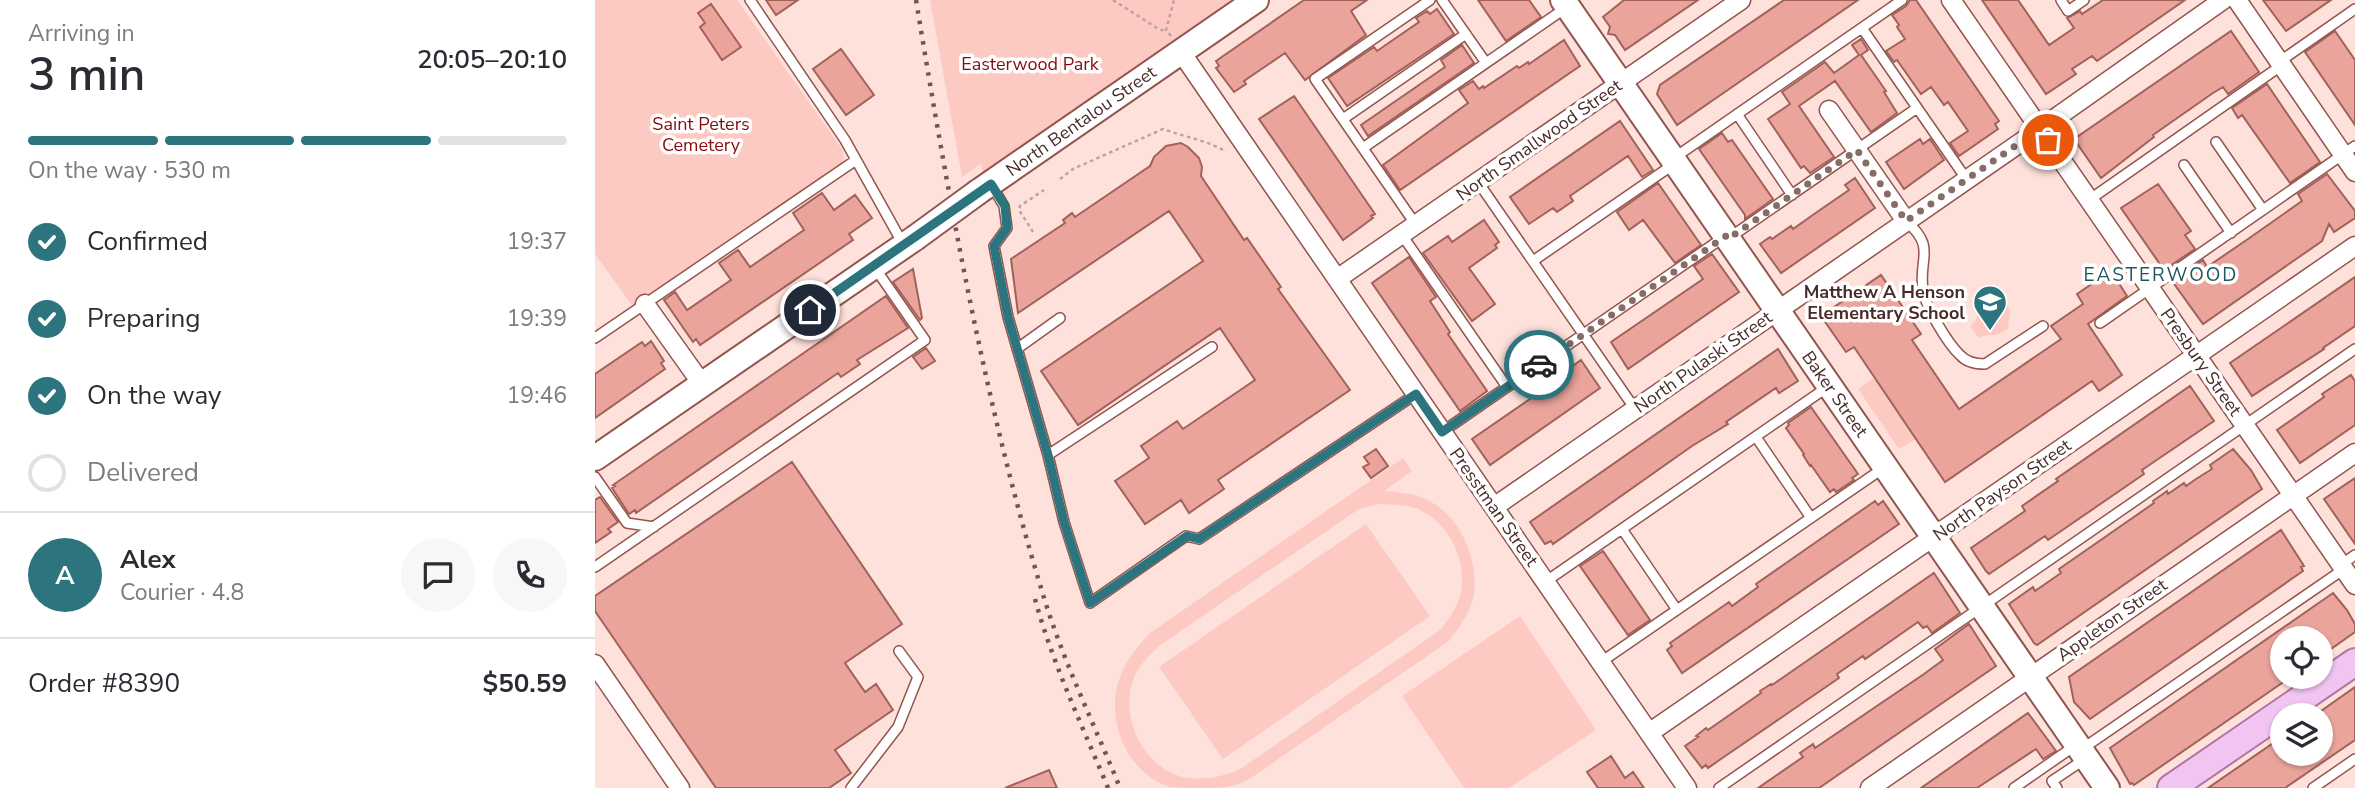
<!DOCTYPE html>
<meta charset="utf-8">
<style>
:root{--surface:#fff;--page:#f7f7f7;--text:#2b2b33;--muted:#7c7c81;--line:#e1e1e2;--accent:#2c747e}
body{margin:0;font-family:"Nunito Sans",sans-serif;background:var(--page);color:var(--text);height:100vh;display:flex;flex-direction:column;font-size:26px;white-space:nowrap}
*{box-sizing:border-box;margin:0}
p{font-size:23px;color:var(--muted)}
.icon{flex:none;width:38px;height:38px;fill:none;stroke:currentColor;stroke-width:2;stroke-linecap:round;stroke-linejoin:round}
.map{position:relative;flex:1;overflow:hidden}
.panel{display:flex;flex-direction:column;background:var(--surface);width:595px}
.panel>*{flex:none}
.tools{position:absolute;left:1675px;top:626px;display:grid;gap:14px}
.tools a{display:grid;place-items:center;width:63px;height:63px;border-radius:50%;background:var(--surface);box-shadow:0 2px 5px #0004;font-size:35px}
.pin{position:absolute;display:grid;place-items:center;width:60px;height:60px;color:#fff;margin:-30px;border:4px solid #fff;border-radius:50%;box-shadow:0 2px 7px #0007}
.courier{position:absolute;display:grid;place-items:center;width:70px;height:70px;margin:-35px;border:5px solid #2c747e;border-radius:50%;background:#fff;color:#222;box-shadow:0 2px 9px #0007}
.overview em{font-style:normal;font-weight:600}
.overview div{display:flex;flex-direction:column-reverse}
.overview{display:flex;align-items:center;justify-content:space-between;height:119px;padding:0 28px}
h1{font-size:46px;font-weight:600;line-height:52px}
.bar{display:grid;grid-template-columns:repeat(4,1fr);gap:10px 7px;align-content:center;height:84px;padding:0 28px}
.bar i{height:9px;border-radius:5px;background:var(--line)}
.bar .active{background:var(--accent)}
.bar p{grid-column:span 4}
.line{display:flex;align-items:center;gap:18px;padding:0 28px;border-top:2px solid var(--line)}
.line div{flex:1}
.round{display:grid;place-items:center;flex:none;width:74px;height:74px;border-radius:37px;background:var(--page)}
ol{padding:0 28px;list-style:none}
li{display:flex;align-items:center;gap:21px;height:77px}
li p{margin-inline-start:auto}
li .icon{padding:7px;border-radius:50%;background:var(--accent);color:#fff;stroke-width:4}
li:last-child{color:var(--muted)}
li i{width:38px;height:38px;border:4px solid var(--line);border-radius:50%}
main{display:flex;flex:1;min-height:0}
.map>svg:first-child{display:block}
</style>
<main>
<section class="panel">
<div class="overview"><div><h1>3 min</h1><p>Arriving in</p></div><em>20:05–20:10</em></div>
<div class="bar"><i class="active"></i><i class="active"></i><i class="active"></i><i></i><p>On the way · 530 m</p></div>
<ol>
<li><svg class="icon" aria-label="check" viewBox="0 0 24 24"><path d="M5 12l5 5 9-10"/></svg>Confirmed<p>19:37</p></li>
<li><svg class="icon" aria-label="check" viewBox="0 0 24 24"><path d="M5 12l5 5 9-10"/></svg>Preparing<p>19:39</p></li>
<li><svg class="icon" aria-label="check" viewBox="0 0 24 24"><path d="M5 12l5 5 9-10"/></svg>On the way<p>19:46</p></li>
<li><i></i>Delivered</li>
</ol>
<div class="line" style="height:126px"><b class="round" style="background:var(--accent);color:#fff">A</b><div><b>Alex</b><p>Courier · 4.8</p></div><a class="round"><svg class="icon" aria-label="chat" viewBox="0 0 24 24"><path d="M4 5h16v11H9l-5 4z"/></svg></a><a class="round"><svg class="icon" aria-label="phone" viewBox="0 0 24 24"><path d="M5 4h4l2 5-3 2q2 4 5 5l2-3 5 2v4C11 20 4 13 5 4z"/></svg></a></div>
<div class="line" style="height:91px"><div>Order #8390</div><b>$50.59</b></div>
</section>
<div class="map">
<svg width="1760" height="788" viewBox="0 0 1760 788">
<rect width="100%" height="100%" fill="#ffe1dc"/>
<!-- green -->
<path fill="#fccac3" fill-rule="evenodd" d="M0 0H142L247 149 249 158 246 165 41 311 0 254Z
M335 0H637L388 173 386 164 367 177Z
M1395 290H1401L1415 310 1413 329C1399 339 1394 332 1384 338L1375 326 1379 323Z
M1279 378 1321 439 1304 449 1263 389Z
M808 458 817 471 789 491C803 492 816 493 830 499 865 513 886 563 878 599 874 614 864 628 854 641L653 780C636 788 626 788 607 788 597 788 584 788 575 787 529 772 508 715 527 672 534 656 544 645 555 633ZM784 504C798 505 815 504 827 511 857 527 873 564 865 597 861 609 853 620 845 630L647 768C628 777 609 781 588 777 548 767 525 718 538 680 543 666 554 656 564 646L764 509Z
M771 524 835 616 628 759 564 667Z
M925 616 1001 730 914 788H869L807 696Z"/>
<!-- building -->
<path fill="#eaa49b" stroke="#a1625a" stroke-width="2" d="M171 0H203L181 15Z
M709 0H772L756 11 771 35 710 80 690 53 649 81 651 84 639 92 621 68 624 66 621 61Z
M883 0H934L946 17 911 41Z
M1029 0H1103L1030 50 1020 35 1013 34 1015 27 1008 17Z
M1189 0H1263L1082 125 1062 94 1065 85Z
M1315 0H1321L1404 121 1400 124 1403 129 1364 156 1355 143 1373 131 1353 102 1349 105 1336 87 1326 94 1302 60 1299 62 1291 51 1310 39 1302 27 1304 25 1297 15 1311 6Z
M1387 0H1423L1454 45 1479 28 1472 18 1485 11 1487 14 1508 0H1590L1502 61 1497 56 1477 69 1481 74 1451 94Z
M1668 0H1736L1691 31Z
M116 4 146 47 127 60 105 27 110 23 103 13Z
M842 9 859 34 752 106 733 78 779 47 782 51 824 22 821 18 832 11 835 14Z
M1636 31 1664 72 1633 94 1628 87 1618 93 1558 135 1559 137 1506 178 1479 139Z
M1740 31 1760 60V125L1710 52Z
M1266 39 1273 50 1266 55 1291 91 1289 92 1302 113 1276 132 1240 81 1204 106 1239 157 1215 173 1209 166 1206 168 1173 119 1195 104 1187 92 1230 62 1239 73 1264 55 1257 45Z
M969 40 985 66 805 190 788 165 873 103 864 90 878 81 884 89 888 86 889 88 922 66 924 68 933 62 934 64Z
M867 45 879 63 773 136 766 125 850 67 846 60Z
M246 49 279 95 251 115 218 69Z
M1672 84 1725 162 1695 183 1647 115 1643 118 1637 108Z
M699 96 780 214 776 216 778 218 748 240 664 119Z
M1025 121 1058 170 1047 177 1033 156 975 196 978 201 962 212 958 208 934 224 915 197Z
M1127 133 1133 142 1137 140 1178 199 1150 219V215L1104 149Z
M1325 139 1328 144 1335 139 1349 160 1309 189 1291 162Z
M586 143 593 147 604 158 607 167 606 176 649 240 652 238 686 287 683 289 755 390 623 480 629 489 594 513 586 500 550 524 520 481 554 458 546 446 582 421 588 429 660 380 625 328 483 425 446 371 608 261 574 211 423 313 416 259 470 223 468 220 477 213 480 217 555 166 559 157 571 146Z
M1732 174 1760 211V218L1739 232 1734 224 1727 241 1608 324 1577 281 1608 260 1612 267 1653 239 1707 201 1703 194Z
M1260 178 1280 208 1186 273 1165 244 1175 237 1177 239 1196 226 1198 229 1222 212 1254 190 1250 185Z
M1063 183 1106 245 1080 263 1048 220 1034 230 1022 212Z
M1563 184 1596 231 1590 235 1600 249 1569 270 1526 208Z
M227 193 239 210 260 195 277 218 254 234 258 240 105 345 101 339 98 342 69 300 80 292 92 310 136 280 124 263 143 250 155 267 209 230 198 213Z
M889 220 904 242 900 245 902 248 874 268 900 304 877 321 828 253 853 236 857 242Z
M1117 254 1144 292 1033 369 1016 342 1108 279 1099 266Z
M814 257 841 297 835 301 855 332 853 334 892 391 865 411 777 283Z
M318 269 327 318 325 320 298 282Z
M1516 271 1532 296 1493 324 1527 375 1504 391 1497 381 1350 482 1259 347 1251 352 1226 316 1286 275 1326 334 1317 340 1364 409 1466 339 1456 326 1488 304 1482 294Z
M1760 277V326L1728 348 1729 349 1657 396 1635 363Z
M291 296 313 328 262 360 265 364 246 377 243 373 41 513 40 510 34 514 17 488 20 486 18 485Z
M56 341 69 361 66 363 70 369 0 418V374L47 342 50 346Z
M331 348 340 361 327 369 318 357Z
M1183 349 1203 381 1184 393 1181 388 1131 422 1133 424 1097 446 958 544 956 541 950 544 935 522Z
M986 360 1005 388 895 465 877 439 977 370 975 368Z
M1756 375 1760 381V425L1705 463 1682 430 1729 397 1727 394Z
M1595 386 1619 421 1547 470 1549 474 1453 540 1450 536 1394 574 1391 571 1376 548 1430 511 1427 506 1463 481 1461 479Z
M1216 407 1263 474 1257 478 1259 480 1241 492 1239 489 1235 492 1216 465 1215 466 1208 455 1209 454 1191 428 1194 425 1193 423Z
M781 449 793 466 776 478 768 467 774 464 769 457Z
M1638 449 1656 470 1667 489 1442 645 1439 643 1414 604 1438 587 1440 591 1466 573 1464 569 1559 503 1558 501 1572 491 1573 494 1589 483 1591 486 1601 479 1617 469 1615 465Z
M197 462 307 624 250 663 270 692 281 684 298 710 240 750 256 773 234 788H121L0 611V596Z
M1760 478V544L1729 499Z
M5 497 23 522 13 529 16 532 0 543V500Z
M1280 501 1283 505 1288 501 1304 524 1087 673 1072 650 1077 646 1075 643 1134 602 1137 606 1163 587 1161 584Z
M1686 530 1709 566 1706 567 1708 571 1495 719 1479 702 1474 677Z
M1008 551 1055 620 1033 635 985 566Z
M1339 573 1365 613 1337 633 1332 626 1328 628 1323 622 1270 659 1268 656 1242 674 1244 678 1123 761 1113 768 1111 765 1107 768 1090 746 1103 737 1101 736 1111 728 1113 730 1166 693 1165 691 1176 684 1177 685Z
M1738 593 1752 610 1760 624V632L1726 656V639H1687V683L1539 785 1537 783 1535 784 1515 748Z
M1374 624 1401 666 1224 788H1163L1208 757 1205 753 1218 744 1220 748 1329 674 1348 660 1340 649Z
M1760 687V740L1690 788H1613L1687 737V754H1726V711Z
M1433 713 1461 751 1448 759 1441 749 1382 788H1326Z
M1016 756 1030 778 1038 772 1049 788H1003L992 772Z
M454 770 462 788H410Z"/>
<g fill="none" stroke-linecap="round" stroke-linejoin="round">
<!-- lane casing -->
<g stroke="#93554d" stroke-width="12">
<path id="lane" d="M155 0 250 140 308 244
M847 0 891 63
M1466 0 1473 11 1489 0
M1267 28 1372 180
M1684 62 1760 9
M1142 114 1197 195
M748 119 871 34
M1621 142 1668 210
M768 148 972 7
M1079 158 1307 0
M1589 165 1636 233
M883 182 1040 409
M396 184 409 206 412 228 399 246 413 317 453 455 469 522 495 603 591 536 604 539 821 394
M1494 200 1687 65
M1311 221C1342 248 1323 258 1328 290 1330 306 1353 344 1365 355 1371 362 1381 364 1390 364L1448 326
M821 225 720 79 835 0
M807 235 912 387
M1134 238 1322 108
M938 261 1079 164
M1505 323 1760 146
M0 338 261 160
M423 348 465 318
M847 432 1129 237
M1161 437 1216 518
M453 455 617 347
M0 477 32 523 59 527
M1027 529 1082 610
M1746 565 1760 555
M0 567 330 340 280 268
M950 582 1234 386
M1006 662 1290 467
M1487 749 1749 569
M256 788 303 727 323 677 304 651
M1124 788 1760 349
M1419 788 1481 745
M1462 788 1457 781 1490 759
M1718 788 1760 759"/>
</g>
<!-- street casing -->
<g stroke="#93554d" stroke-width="21">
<path id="street" d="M1356 0 1760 585
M1642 0 1760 172
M586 52 1092 788
M1234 110 1311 221
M742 279 1146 0
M50 304 107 384
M899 507 1445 129 1628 0
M0 664 85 788
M1054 733 1760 246
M1275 788 1760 453"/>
</g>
<!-- secondary casing -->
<g stroke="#93554d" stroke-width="28">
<path id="secondary" d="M968 0 1512 788
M383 192 661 0
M0 458 320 238"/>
</g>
<!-- primary casing -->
<g stroke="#b174a5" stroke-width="30">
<path id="primary" d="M1576 788 1760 662"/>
</g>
<!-- path -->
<path stroke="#bfa29e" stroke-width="2.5" stroke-dasharray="3.5 3.5" stroke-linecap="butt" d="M518 0 565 30H571
M576 36 571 30 579 0
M465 179 478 169 568 129C589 137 611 140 630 151
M438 232 424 210 425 206 449 190"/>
<!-- lane -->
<use href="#lane" stroke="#fff" stroke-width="9"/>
<!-- street -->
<use href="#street" stroke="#fff" stroke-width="18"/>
<!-- secondary -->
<use href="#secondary" stroke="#fff" stroke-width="24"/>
<!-- primary -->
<use href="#primary" stroke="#f2c4f2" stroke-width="26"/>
<!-- rail -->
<path stroke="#725552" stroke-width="4.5" stroke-dasharray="3.5 7" stroke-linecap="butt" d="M321 0C354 200 390 407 450 601 470 665 500 726 525 788
M440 599C458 665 487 725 513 788"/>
<!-- secondary-bridge casing -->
<g stroke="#93554d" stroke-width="28" stroke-linecap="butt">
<path id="secondary-bridge" d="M320 238 383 192"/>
</g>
<!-- secondary-bridge -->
<use href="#secondary-bridge" stroke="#fff" stroke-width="24"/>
</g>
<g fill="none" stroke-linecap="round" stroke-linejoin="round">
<!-- done -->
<path stroke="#876b67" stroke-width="7" stroke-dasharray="0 12.6" d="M944 365 1131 236 1133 239 1262 150 1311 221 1445 129 1453 140"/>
<!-- route -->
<path stroke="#2c747e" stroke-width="9" d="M215 310 396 184 410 206 412 228 399 246 413 317 453 455 469 522 495 603 592 536 604 539 821 394 847 432 944 365"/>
</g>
<!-- icons -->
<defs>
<g id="school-pin" transform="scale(1.75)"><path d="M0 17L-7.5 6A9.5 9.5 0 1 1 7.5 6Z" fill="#2c747e" stroke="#fff"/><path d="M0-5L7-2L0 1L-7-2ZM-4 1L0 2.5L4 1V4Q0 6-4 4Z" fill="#fff"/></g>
</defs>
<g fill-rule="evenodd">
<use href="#school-pin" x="1395" y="302"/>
</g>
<g text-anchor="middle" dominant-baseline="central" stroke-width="7" stroke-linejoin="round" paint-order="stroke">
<!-- park labels -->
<g font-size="18" fill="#880a0e" stroke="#fff">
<text x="435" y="64">Easterwood Park</text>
<text x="106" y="124">Saint Peters<tspan x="106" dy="21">Cemetery</tspan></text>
</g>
<!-- street labels -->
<g font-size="18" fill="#472b28" stroke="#fff">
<text transform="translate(486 121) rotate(-35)">North Bentalou Street</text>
<text transform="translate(944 140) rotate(-35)">North Smallwood Street</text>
<text transform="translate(1108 362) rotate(-35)">North Pulaski Street</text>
<text transform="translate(1606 362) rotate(55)">Presbury Street</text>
<text transform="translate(1240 394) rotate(55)">Baker Street</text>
<text transform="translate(1407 490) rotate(-35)">North Payson Street</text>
<text transform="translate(899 507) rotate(55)">Presstman Street</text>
<text transform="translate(1517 620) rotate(-35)">Appleton Street</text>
</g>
<!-- poi labels -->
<g font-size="18" font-weight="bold" fill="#472b28" stroke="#fff" text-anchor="end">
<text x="1370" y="292">Matthew A Henson<tspan x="1370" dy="21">Elementary School</tspan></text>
</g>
<!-- neighbourhood labels -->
<g font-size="19" letter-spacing="2" fill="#1e575f" stroke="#fff">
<text x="1566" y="275">EASTERWOOD</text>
</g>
</g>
</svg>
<div class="tools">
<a><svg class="icon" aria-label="locate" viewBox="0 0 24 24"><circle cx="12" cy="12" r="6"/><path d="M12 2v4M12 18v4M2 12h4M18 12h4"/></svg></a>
<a><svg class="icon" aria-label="layers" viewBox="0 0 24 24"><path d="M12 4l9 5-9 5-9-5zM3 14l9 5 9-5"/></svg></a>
</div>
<div class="pin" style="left:1453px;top:140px;background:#ea580c"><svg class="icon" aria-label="bag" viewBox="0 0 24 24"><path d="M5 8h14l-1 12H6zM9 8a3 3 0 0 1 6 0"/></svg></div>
<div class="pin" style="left:215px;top:310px;background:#1f2937"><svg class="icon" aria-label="home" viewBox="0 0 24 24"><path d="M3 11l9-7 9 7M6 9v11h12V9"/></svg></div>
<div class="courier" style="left:944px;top:365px"><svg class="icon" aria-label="car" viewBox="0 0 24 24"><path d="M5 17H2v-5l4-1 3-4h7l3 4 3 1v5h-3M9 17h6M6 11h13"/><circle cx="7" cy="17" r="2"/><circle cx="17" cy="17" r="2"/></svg></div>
</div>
</main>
